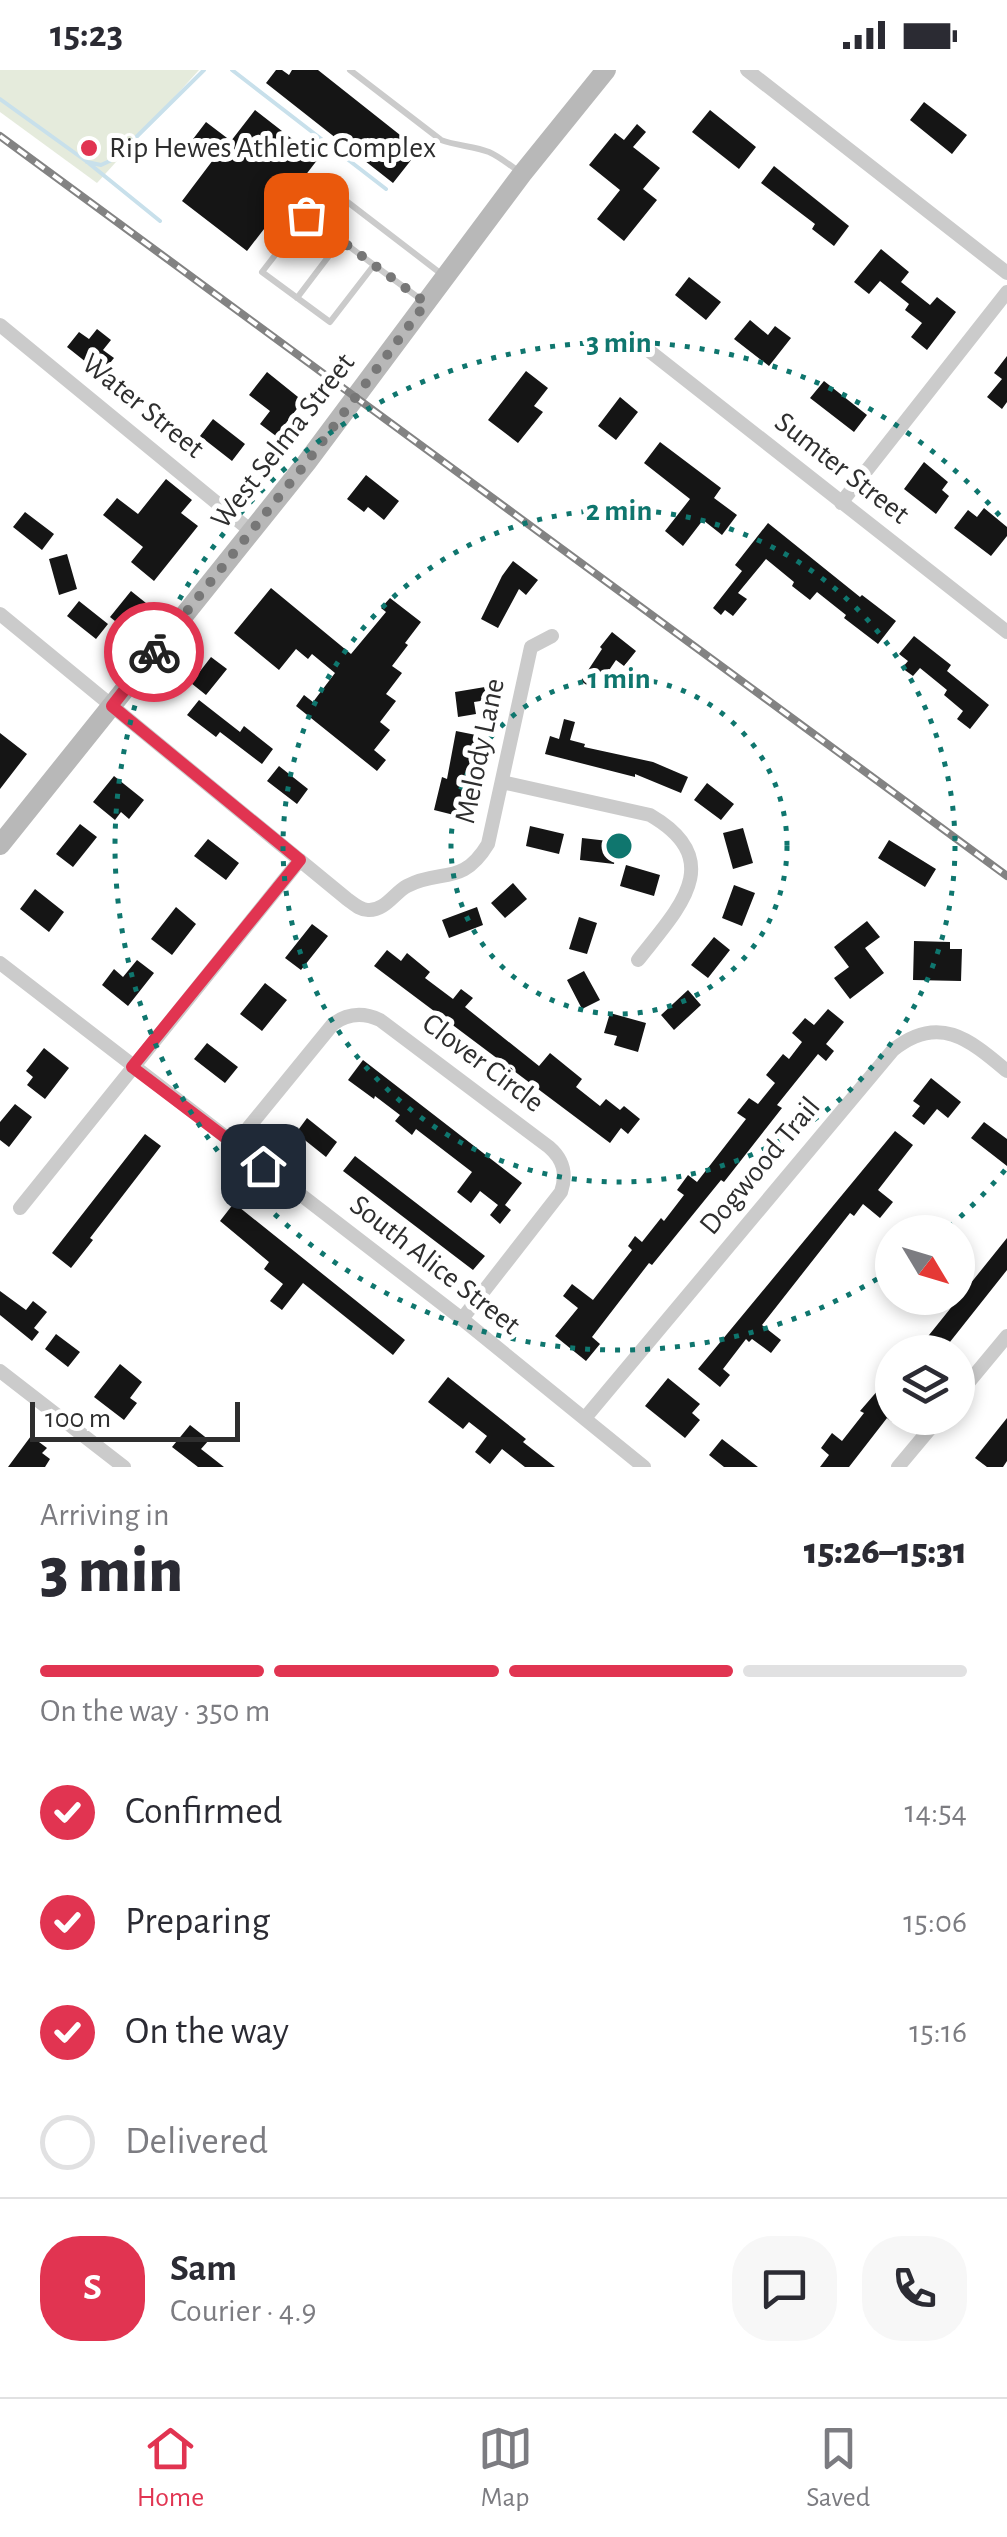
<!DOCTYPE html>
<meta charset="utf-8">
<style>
:root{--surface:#fff;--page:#f7f7f7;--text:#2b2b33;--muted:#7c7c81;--line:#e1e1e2;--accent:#e13451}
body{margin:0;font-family:"Alegreya Sans",sans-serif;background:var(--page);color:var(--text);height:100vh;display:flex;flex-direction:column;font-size:38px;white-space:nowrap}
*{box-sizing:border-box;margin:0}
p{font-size:32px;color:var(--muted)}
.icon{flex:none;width:55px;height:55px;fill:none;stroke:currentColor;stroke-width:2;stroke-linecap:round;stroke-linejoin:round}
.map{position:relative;height:1397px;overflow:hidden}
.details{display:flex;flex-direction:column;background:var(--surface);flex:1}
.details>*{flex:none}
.needle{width:65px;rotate:128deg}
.tools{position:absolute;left:875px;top:1145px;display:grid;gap:20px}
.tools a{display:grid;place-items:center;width:100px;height:100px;border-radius:50%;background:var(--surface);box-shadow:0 5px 15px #0003;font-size:50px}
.scale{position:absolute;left:30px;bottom:25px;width:210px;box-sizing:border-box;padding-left:10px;border:5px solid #2e2e2e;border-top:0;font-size:28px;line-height:35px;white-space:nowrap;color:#2e2e2e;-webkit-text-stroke:8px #fff;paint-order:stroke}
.pin{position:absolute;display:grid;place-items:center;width:85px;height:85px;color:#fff;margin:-42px;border-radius:20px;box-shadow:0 5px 15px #0006}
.courier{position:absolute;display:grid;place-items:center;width:100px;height:100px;margin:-50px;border:8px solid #e13451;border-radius:50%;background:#fff;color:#222;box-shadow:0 2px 12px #0007}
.summary em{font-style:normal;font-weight:800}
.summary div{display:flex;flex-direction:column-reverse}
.summary{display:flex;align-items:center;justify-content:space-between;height:170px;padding:0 40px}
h1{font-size:65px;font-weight:800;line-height:75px}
.bar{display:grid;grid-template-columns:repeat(4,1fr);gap:15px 10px;align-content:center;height:120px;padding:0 40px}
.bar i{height:12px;border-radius:8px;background:var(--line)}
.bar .current{background:var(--accent)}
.bar p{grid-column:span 4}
.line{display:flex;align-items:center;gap:25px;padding:0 40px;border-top:2px solid var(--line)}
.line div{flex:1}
.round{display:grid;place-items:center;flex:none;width:105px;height:105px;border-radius:40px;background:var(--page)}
ol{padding:0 40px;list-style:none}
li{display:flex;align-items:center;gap:30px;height:110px}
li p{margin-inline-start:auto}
li .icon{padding:10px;border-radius:50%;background:var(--accent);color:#fff;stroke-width:4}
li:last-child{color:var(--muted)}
li i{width:55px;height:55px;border:5px solid var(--line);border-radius:50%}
.status{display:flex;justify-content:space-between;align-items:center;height:70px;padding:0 50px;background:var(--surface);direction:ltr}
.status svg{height:28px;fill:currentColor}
.tabs{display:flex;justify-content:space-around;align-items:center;height:140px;border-top:2px solid var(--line);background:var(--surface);font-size:28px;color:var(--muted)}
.tabs a{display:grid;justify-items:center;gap:5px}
.tabs .current{color:var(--accent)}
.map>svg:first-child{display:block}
</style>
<div class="status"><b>15:23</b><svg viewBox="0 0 49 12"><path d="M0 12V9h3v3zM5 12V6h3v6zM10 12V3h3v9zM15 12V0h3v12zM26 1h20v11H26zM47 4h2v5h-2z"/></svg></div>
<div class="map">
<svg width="1007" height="1397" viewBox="0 0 1007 1397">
<rect width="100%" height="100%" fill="#fff"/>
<!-- green -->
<path fill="#e5ebdc" d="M0 0H199L97 113 0 42Z"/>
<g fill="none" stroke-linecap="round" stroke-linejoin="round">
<!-- stream -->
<path stroke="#c8e0eb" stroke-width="4" d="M232 0 386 119
M0 29 86 91 160 151
M87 92 101 95 114 89 204 0"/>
</g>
<!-- building -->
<path fill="#151515" d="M276 0H282L289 5 292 0H318L419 80 393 113 266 13Z
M924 32 967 65 952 84 910 50Z
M255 40 318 89 247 181 182 131 213 90 190 73 206 52 231 71Z
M710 40 756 77 739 99 692 62Z
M637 54 646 62 633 77 660 98 643 119 657 130 624 171 597 149 620 120 589 95 615 63 624 70Z
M774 96 849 156 834 176 812 159 815 154 761 113Z
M881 179 909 202 901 212 930 235 937 227 956 242 927 280 911 267 922 253 905 240 909 234 880 211 869 224 854 212Z
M689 207 721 232 706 250 675 225Z
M750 250 768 265 775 256 791 268 769 296 734 269Z
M97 259 111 270 103 280 114 288 101 304 67 277 79 262 89 269Z
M1007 286V332L1002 339 987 327 1002 309 994 303Z
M526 301 548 318 534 336 543 342 518 373 488 350Z
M267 302 303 331 276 366 260 354 270 341 249 325Z
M824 311 867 345 854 362 810 328Z
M620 327 638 342 616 370 598 356Z
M213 349 245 374 232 391 200 366Z
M660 372 721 418 714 428 737 445 722 465 703 450 683 476 665 461 690 429 644 393Z
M924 392 948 412 942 420 949 426 936 444 904 419Z
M366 405 399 431 384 450 368 437 364 442 347 429Z
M166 409 192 430 181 443 198 456 154 511 131 492 143 477 103 445 117 428 138 444Z
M984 438 1007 457V466L991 486 954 458 968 440 977 447Z
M25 442 54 464 42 480 13 457Z
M768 453 860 527 862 525 896 551 878 574 844 548 846 545 817 522 810 530 792 516 794 512 766 489 738 523 747 529 733 546 725 540 721 545 713 538 742 501 735 495Z
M67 484 77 519 59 525 49 489Z
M513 491 538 510 526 525 519 519 498 558 481 549 502 506Z
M271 518 351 584 386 542 381 538 390 528 421 552 405 573 408 575 392 596 402 603 386 624 396 631 380 652 390 660 374 680 386 690 377 701 296 636 304 625 313 632 335 603 312 584 308 589 296 579 279 600 234 563Z
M131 521 146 533 126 560 110 547Z
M79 531 108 554 96 569 67 546Z
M612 562 636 581 624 596 616 590 595 621 581 611 602 579 600 577Z
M914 566 951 595 947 601 989 635 970 659 957 649 963 641 944 625 947 620 920 598 913 606 902 598 908 591 899 584Z
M211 587 227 599 206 625 191 613Z
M485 617 487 630 474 632 476 644 458 647 455 622Z
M199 630 240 662 244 656 273 679 262 694 220 662 216 667 187 645Z
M564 649 575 652 570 670 585 674 584 677 653 692 688 707 681 723 635 704V707L545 684 550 666 559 669Z
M456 661 476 665 458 746 434 740 442 707 447 709Z
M0 663 27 684 0 719Z
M279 696 308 719 297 734 267 711Z
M114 706 144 730 129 749 121 742 115 750 93 732Z
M707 713 734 734 721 750 694 730Z
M80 754 97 767 73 797 56 784Z
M530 756 564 764 559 784 526 776Z
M743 758 753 793 733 799 723 763Z
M582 768 617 772 614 794 580 790Z
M208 769 239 793 226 810 194 786Z
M889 770 936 799 925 817 878 788Z
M626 795 660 805 654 826 620 816Z
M513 813 527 829 505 848 491 833Z
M734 815 755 823 742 856 722 848Z
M35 819 64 842 49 862 20 839Z
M176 837 196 854 172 885 151 869Z
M477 837 483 855 449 868 442 850Z
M579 847 597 853 587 884 569 879Z
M867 851 880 867 865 878 884 903 850 929 834 908 849 897 834 877Z
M312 854 328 866 301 900 285 888Z
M714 867 730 880 708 908 691 895Z
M914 871 950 872V879H962L961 911 913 910Z
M387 880 401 891 407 883 430 902 425 908 453 929 461 919 473 928 465 937 539 996 550 983 582 1009 576 1017 600 1036 606 1029 620 1040 624 1036 640 1049 628 1064 621 1058 610 1073 374 896Z
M137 890 154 903 128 936 102 915 114 899 123 907Z
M584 901 600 930 582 939 567 910Z
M265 913 287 930 262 961 240 944Z
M688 920 701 935 674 960 661 945Z
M828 939 844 952 826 974 834 981 826 991 818 984 777 1035 782 1038 724 1112 721 1110 652 1195 649 1193 592 1267 600 1274 586 1291 555 1266 578 1238 563 1226 572 1214 593 1230 632 1180 628 1176 635 1166 642 1172 661 1148 664 1151 684 1125 677 1120 688 1105 697 1112 746 1049 737 1043 749 1028 758 1034 775 1013 766 1005 783 984 789 989 802 972 792 963 805 948 814 955Z
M610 943 646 953 638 982 614 975 617 966 604 963Z
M207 973 238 997 225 1013 194 989Z
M44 978 69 998 45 1029 27 1015 33 1007 26 1001Z
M363 990 522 1113 505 1135 511 1140 500 1154 490 1145 498 1135 480 1121 471 1133 457 1122 472 1102 416 1059 412 1065 395 1051 400 1045 375 1026 374 1029 348 1010Z
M931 1008 961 1032 948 1048 937 1039 924 1055 912 1046 920 1036 913 1031Z
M15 1034 32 1047 9 1077 0 1070V1052Z
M307 1048 337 1072 326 1087 296 1063Z
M984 1052 1007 1069V1096L971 1068Z
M895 1061 913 1075 878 1120 893 1132 880 1148 863 1134 854 1146 850 1143 762 1255 781 1270 771 1283 752 1269 749 1272 746 1269 723 1299 730 1305 720 1317 698 1299Z
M145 1064 161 1076 90 1168 93 1170 71 1198 52 1183Z
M355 1086 485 1186 473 1200 343 1101Z
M234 1133 405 1270 393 1285 303 1213 282 1240 270 1231 283 1214 264 1199 269 1192 220 1151Z
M1007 1168V1200L942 1282H931L921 1275Z
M0 1221 26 1240 33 1231 47 1242 34 1258 39 1262 32 1271 0 1245Z
M56 1264 80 1282 68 1297 45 1279Z
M120 1294 142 1312 130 1328 137 1333 124 1350 94 1327Z
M892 1304V1352L887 1348 849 1397H820L829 1385 821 1378 832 1363 842 1371 864 1343 860 1341Z
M448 1307 526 1369 523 1372 555 1397H525L502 1379 490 1394 475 1382 487 1366 469 1352 463 1359 428 1332Z
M668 1308 700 1334 692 1343 700 1350 685 1368 645 1336Z
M1007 1348V1391L1003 1397H987L975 1388Z
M190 1355 209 1370 201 1379 224 1397H198L172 1377Z
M31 1366 47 1378 42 1383 50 1389 45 1397H8Z
M722 1369 758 1397H724L709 1385Z"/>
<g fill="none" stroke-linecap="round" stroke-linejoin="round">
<!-- lane -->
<path stroke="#cbcbcb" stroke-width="6" d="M350 0 441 70C457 76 474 76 489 82 500 87 508 94 517 100
M307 145 374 195
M297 228 341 170
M423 231 374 195 330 252 262 202 328 117 444 206"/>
<!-- street -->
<path stroke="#cbcbcb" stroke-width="14" d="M747 0 1007 203
M0 255 251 461
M643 276 1007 562
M841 433 1007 222
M0 544 347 829C354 834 360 840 368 840 385 841 394 823 407 816 441 798 462 817 488 774L531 577 552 566
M502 712 650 745C729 791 677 840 638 890
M0 893 462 1249 644 1397
M235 1074 333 954C348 943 363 942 380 950L549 1077C564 1090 567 1104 561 1122L462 1249
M20 1138 300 790
M0 1301 124 1397
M958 1325 1007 1266
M585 1348 893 980C939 943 970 970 1007 1001
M898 1397 939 1348"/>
<!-- secondary -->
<path stroke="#b8b8b8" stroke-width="20" d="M0 775 307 392 522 104 606 0"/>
<!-- rail casing -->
<g stroke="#838383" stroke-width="8">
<path id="rail" d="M0 66 1007 806"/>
</g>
<!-- rail -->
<use href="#rail" stroke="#fff" stroke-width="4" stroke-dasharray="11" stroke-linecap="butt"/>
</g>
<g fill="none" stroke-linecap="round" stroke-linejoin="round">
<!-- done -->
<path stroke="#777" stroke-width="10" stroke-dasharray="0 18" d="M154 582 307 392 426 233 306 145"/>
<!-- route -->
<path stroke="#e13451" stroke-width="12" d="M154 582 112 636 300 790 132 997 263 1096"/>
</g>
<!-- distance rings -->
<g fill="none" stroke="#0f766e" stroke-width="5" stroke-dasharray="5 10">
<circle cx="619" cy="776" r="168"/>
<circle cx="619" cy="776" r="336"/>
<path d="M1005 1100A504 504 0 0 1 943 1162M890 1201A504 504 0 1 1 1005 452"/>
</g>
<!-- markers -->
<circle fill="#e13451" stroke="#fff" stroke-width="4" cx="89" cy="78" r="10"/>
<g text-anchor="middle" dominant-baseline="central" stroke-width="10" stroke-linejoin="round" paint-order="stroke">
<!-- poi labels -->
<g font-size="30" fill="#2e2e2e" stroke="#fff" text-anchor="start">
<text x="109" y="78">Rip Hewes Athletic Complex</text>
</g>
<!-- street labels -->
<g font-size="30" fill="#2e2e2e" stroke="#fff">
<text transform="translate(143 336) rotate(39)">Water Street</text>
<text transform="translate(283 371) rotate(-52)">West Selma Street</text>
<text transform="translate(842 398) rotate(38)">Sumter Street</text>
<text transform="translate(480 681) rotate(-78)">Melody Lane</text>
<text transform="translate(483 993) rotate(37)">Clover Circle</text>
<text transform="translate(760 1096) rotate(-50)">Dogwood Trail</text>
<text transform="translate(435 1195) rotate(38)">South Alice Street</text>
</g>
</g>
<circle cx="619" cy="776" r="15" fill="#0f766e" stroke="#fff" stroke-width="5"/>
<g font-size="30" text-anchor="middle" font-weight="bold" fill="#0f766e" stroke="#fff" stroke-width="10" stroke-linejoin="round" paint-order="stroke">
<text x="619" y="282">3 min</text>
<text x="619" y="450">2 min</text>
<text x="619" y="618">1 min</text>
</g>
</svg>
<div class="tools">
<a><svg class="needle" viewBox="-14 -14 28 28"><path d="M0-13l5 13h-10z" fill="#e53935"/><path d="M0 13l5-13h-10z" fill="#7c7c81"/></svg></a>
<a><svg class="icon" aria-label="layers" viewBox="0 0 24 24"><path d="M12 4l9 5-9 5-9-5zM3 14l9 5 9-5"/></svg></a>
</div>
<div class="scale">100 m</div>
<div class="pin" style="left:306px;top:145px;background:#ea580c"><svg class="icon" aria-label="bag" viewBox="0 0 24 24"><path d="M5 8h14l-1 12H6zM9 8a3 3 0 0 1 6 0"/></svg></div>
<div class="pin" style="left:263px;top:1096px;background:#1f2937"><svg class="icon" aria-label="home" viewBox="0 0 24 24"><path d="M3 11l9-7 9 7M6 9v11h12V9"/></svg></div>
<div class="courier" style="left:154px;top:582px"><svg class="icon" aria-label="bike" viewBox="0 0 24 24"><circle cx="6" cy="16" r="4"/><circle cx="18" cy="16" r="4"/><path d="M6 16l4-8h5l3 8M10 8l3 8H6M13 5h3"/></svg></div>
</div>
<section class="details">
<div class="summary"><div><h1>3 min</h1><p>Arriving in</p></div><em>15:26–15:31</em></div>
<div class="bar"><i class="current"></i><i class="current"></i><i class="current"></i><i></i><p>On the way · 350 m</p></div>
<ol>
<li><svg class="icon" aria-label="check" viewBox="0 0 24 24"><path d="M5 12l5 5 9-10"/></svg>Confirmed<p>14:54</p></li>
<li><svg class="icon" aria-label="check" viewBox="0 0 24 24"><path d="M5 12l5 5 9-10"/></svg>Preparing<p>15:06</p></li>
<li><svg class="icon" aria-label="check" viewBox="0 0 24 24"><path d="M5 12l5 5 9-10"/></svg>On the way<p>15:16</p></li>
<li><i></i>Delivered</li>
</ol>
<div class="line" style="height:180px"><b class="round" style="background:var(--accent);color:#fff">S</b><div><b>Sam</b><p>Courier · 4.9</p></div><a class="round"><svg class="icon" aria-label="chat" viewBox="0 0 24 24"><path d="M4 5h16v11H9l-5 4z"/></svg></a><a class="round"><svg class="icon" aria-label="phone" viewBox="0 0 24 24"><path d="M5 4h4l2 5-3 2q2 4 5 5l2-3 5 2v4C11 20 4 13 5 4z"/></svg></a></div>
</section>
<nav class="tabs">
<a class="current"><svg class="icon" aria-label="home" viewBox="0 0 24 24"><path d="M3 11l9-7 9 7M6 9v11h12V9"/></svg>Home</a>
<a><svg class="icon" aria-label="map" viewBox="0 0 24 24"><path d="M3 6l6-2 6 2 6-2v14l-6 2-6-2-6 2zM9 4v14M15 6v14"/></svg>Map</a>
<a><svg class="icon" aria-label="saved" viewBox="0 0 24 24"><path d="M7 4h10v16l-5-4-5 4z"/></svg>Saved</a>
</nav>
